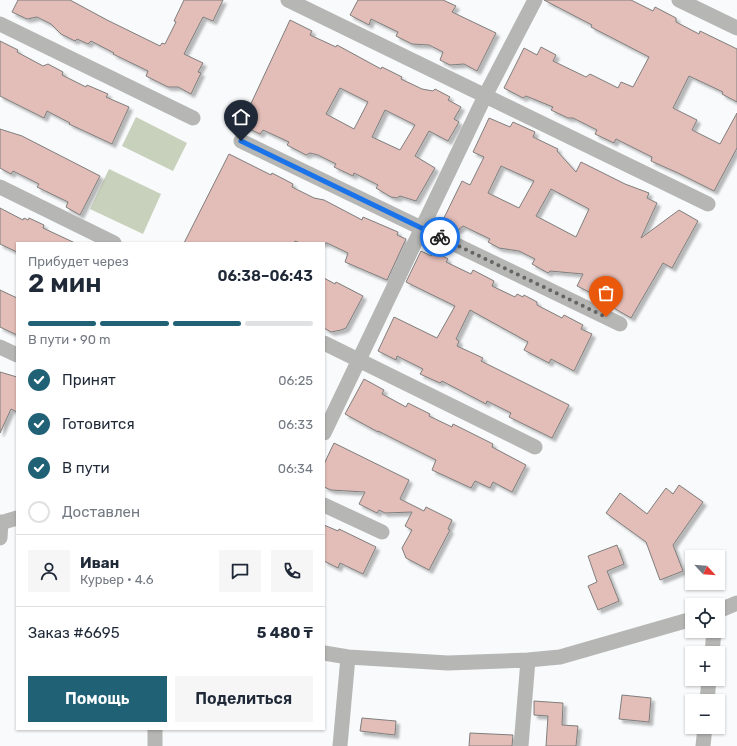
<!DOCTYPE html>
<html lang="ru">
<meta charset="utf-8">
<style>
:root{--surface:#fff;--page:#f6f6f7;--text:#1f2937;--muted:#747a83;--line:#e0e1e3;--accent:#216176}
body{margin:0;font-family:Rubik,sans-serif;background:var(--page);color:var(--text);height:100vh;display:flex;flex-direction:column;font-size:15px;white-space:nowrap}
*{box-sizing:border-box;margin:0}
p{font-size:13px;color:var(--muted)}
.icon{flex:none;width:22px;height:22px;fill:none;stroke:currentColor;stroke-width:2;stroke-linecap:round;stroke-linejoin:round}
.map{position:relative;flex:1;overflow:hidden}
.drawer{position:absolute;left:16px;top:242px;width:309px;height:488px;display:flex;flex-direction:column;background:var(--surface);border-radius:0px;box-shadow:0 1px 3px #0004}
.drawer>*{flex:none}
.needle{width:26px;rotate:116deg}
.fabs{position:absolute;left:685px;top:550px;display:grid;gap:8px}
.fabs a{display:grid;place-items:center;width:40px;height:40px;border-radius:0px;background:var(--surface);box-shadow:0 1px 3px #0004;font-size:20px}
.pin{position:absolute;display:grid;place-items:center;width:34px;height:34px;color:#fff;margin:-41px -17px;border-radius:50% 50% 50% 0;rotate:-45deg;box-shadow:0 0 4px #0007}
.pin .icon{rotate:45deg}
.courier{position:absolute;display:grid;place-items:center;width:40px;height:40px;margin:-20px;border:3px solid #1a73e8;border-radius:50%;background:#fff;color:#222;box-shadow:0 1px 5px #0007}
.summary em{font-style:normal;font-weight:600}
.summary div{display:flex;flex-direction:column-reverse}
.summary{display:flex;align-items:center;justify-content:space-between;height:68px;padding:0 12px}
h1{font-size:26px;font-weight:600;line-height:30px}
.bar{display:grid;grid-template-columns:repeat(4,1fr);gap:6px 4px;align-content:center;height:48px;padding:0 12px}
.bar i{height:5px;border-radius:3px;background:var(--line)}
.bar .active{background:var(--accent)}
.bar p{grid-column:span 4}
.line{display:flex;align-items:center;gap:10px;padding:0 12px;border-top:1px solid var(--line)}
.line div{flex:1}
.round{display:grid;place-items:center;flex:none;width:42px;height:42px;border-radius:0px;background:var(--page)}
ol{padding:0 12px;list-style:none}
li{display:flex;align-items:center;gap:12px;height:44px}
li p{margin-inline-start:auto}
li .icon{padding:4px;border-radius:50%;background:var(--accent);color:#fff;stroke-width:4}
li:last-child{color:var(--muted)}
li i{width:22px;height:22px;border:2px solid var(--line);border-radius:50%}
.button{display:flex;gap:8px;margin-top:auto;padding:8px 12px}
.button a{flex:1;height:46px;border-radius:0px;background:var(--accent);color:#fff;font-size:16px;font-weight:600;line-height:46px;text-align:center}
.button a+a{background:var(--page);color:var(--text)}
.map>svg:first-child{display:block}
</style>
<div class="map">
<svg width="737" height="746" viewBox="0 0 737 746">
<defs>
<filter id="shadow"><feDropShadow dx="3.5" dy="3.5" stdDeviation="1" flood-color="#0004"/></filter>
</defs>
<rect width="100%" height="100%" fill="#f9fafb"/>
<!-- green -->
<path fill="#c7d1bb" d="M136 117 187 143 173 171 122 146Z
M109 169 161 194 143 234 90 209Z"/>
<!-- building -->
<path fill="#e3bdb7" stroke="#7f7e7e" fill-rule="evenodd" filter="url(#shadow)" d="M18 0H70L107 20 160 46 162 43 165 44 176 22 174 21 184 0H223L213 21 203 17 184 54 203 63 198 72 201 73 191 94 178 87H168L146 76 148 71 113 54 114 53 91 41 88 44 77 39 75 41 61 34 51 24 37 17 27 19 12 12Z
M358 0H443L456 6 452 12 496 33 477 71 464 64 450 65 440 60 443 52 429 45 412 44 396 36 398 32 371 19 369 25 350 15Z
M544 0H631L653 11 655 7 676 18V22L699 34 700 31 737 49V102L722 94 723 92 689 76 673 108 697 120 692 130 720 144 737 113V148L714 191 678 173 651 161 652 157 616 139 614 143 595 134 597 130 573 118H568L551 110 553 107 526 96 523 98 504 88 524 48 537 55 541 47 556 55 553 61 586 77 590 74 618 88 621 82 633 87 649 57 591 27 592 25Z
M290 20 312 31 310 35 336 47 337 45 381 69 382 67 402 77 401 79 422 89 433 91 435 89 450 97 448 100 461 107 454 119 459 122 448 141 429 131 415 156 435 168 416 201 400 196 397 198 391 197 376 188 378 185 354 173 353 176 334 167 336 164 318 155 310 153 306 155 287 145 289 142 263 130 260 134 241 125ZM340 88 368 102 354 129 326 114ZM385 110 415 125 400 150 372 137Z
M0 41 18 50 17 52 43 66 48 64 63 72 62 75 86 87 87 85 108 94 106 97 129 107 112 144 69 124 70 123 47 111 44 118 0 96Z
M489 118 510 127 513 122 535 132 533 137 558 149 557 151 576 172 581 162 625 184 649 193 647 198 657 203 641 238 679 210 698 221 672 268 663 263 631 318 612 307 614 304 577 286 583 274 550 271 548 273 532 264 535 259 519 251 499 248 488 242 490 239 463 226 458 230 442 222 462 181 470 185 484 157 473 152ZM501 166 534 181 519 208 488 193ZM551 189 589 209 576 237 536 216Z
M0 129 22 136 100 176 80 215 66 207 68 202 37 187 39 184 13 171 11 174 0 168Z
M229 154 271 175 272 173 293 184 292 187 314 198 324 200 362 220 363 217 398 232 397 235 406 239 387 280 345 262 348 253 327 243H300L295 241 294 243H184Z
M0 208 23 220 24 218 28 220 29 218 44 225 43 228 75 243H17V252L0 244Z
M421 251 431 256 434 251 448 259 446 262 471 274 473 270 494 281 492 286 515 297 517 294 523 297 524 295 537 302V305L562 318 564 315 583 325 581 329 592 334 574 371 551 359 549 363 524 350 528 342 470 310 456 339 459 341 457 346 483 358 481 361 569 405 552 438 509 417 511 413 487 401 486 404 442 381 440 383 420 374 423 369 397 356 396 360 378 351 394 317 437 338 455 306 406 282Z
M324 278 335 284 336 282 363 296 346 328 341 330 331 332 324 328Z
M0 290 17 298V335L0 327Z
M0 372 17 377V412L11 409 0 433Z
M364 379 384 390 382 394 406 407 408 403 430 414 429 416 452 427 453 424 493 444 492 447 526 465 512 492 493 482 490 488 475 481 471 488 432 470 436 460 378 431V432L345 414Z
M334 443 409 480 400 499 424 511 426 507 452 520 448 529 450 530 429 570 406 558 402 548 412 530 405 526 412 512 385 513 379 510 377 513 359 504 365 492 331 490 324 487V464Z
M679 485 703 502 673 545 683 571 660 580 646 542 606 513 620 493 647 514 666 488 673 494Z
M324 525 338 531 339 529 376 547 363 574 340 563 338 568 324 561Z
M617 545 624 564 607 571 619 601 598 610 588 586 597 582 588 556Z
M622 695 651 698 649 722 619 719Z
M534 701 563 703 562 725 578 726 576 746H546L548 716 534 715Z
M362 718 396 721 395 735 360 731Z
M470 733 513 735 512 746H469Z"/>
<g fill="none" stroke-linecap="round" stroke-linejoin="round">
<!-- minor -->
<path stroke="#b6b6b5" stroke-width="15" d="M288 0 708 204
M679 0 737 28
M0 24 193 118
M241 141 620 324
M0 187 114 243
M324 343 535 447
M0 347 17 355
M324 433 485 96 535 0
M324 505 382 532
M0 523 17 518
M0 538 1 522
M718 611 737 603
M324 653 348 657 448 663 528 660 560 657 692 619
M712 653 714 631
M707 701 709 679
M155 746V729
M340 746 348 657
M521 746 528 660
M703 746 705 727"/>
</g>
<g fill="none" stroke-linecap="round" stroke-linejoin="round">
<!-- done -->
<path stroke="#656566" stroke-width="4" stroke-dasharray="0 7.2" d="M440 237 606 317"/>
<!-- route -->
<path stroke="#1a73e8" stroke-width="5" d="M241 141 440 237"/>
</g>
</svg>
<div class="fabs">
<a><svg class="needle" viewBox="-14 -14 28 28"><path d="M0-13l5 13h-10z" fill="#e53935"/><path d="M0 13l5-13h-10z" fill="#747a83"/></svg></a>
<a><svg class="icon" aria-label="locate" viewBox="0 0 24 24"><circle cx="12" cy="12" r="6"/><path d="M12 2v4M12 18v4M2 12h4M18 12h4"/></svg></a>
<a>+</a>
<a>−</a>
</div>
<div class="pin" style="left:606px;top:317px;background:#ea580c"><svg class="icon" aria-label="bag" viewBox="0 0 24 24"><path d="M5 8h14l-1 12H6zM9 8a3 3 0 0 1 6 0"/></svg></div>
<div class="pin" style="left:241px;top:141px;background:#1f2937"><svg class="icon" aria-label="home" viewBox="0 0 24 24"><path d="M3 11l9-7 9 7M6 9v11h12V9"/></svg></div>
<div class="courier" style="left:440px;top:237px"><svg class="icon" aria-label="bike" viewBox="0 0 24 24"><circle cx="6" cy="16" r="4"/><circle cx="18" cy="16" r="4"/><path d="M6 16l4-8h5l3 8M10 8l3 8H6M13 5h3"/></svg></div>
<section class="drawer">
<div class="summary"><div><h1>2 мин</h1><p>Прибудет через</p></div><em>06:38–06:43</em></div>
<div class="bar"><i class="active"></i><i class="active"></i><i class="active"></i><i></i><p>В пути · 90 m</p></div>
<ol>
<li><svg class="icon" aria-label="check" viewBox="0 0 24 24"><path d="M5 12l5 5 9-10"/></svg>Принят<p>06:25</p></li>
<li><svg class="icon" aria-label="check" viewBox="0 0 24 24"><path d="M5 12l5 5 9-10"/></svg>Готовится<p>06:33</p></li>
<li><svg class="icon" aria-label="check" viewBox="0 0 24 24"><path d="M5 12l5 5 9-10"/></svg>В пути<p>06:34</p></li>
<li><i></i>Доставлен</li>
</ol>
<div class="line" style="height:72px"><a class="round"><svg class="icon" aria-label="person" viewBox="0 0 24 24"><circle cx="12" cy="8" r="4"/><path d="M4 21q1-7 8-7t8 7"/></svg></a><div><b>Иван</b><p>Курьер · 4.6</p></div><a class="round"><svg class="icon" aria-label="chat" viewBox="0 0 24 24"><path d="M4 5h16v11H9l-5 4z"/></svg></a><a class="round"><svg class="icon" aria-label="phone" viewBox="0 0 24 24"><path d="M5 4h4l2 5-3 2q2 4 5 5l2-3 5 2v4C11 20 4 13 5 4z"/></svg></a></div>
<div class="line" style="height:52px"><div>Заказ #6695</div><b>5 480 ₸</b></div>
<div class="button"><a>Помощь</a><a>Поделиться</a></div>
</section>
</div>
